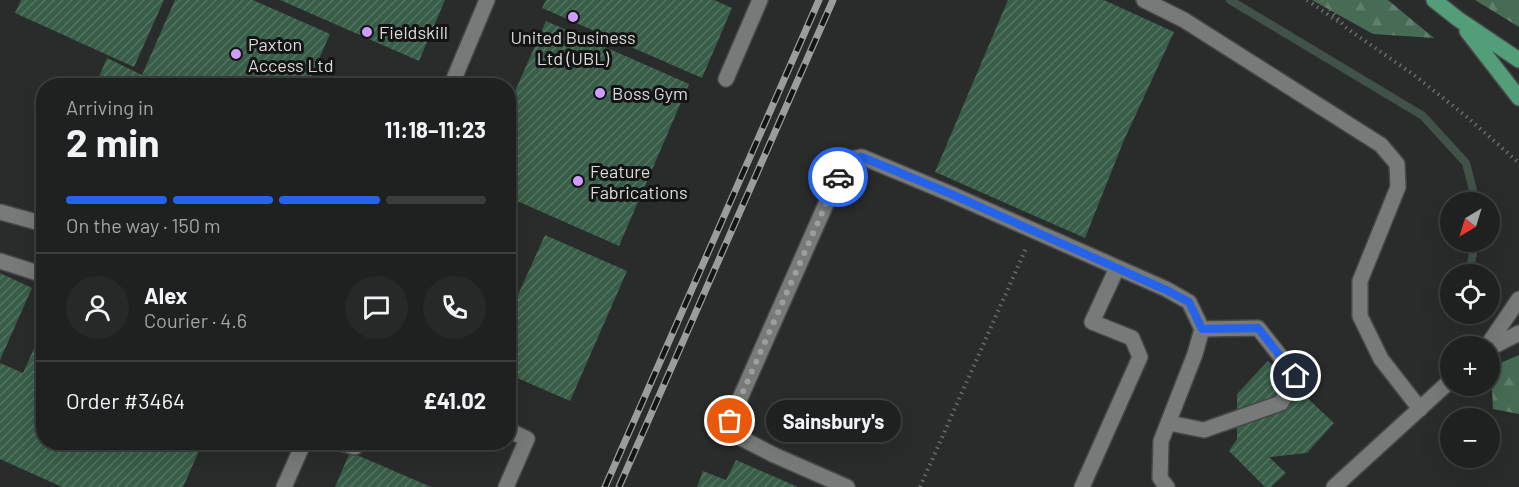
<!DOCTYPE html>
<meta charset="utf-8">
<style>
:root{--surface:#1f2120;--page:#272929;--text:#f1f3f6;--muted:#a1a3a5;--line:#3c3e3e;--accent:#2563eb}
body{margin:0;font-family:Barlow,sans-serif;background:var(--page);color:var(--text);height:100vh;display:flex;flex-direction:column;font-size:22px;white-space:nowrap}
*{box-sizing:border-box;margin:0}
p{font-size:20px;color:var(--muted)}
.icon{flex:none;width:33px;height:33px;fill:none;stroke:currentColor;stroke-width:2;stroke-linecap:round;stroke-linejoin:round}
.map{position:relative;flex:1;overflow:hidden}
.side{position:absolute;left:36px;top:78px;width:480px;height:372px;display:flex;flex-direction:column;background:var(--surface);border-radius:24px;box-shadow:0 6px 24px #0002,0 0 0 2px var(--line)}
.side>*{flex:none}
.needle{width:39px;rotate:218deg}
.tools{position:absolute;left:1440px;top:192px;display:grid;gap:12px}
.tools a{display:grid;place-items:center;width:60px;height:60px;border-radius:50%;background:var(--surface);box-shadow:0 6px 24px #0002,0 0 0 2px var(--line);font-size:30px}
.pin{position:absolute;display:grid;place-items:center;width:51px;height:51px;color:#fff;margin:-26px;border:3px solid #fff;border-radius:50%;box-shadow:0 2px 6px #0007}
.courier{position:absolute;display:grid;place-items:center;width:60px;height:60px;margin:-30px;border:4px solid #2563eb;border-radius:50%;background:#fff;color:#222;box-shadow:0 2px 8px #0007}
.bubble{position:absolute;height:42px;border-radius:21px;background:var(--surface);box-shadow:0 6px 24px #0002,0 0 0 2px var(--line);font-size:20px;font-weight:700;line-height:42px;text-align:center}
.head em{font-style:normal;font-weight:700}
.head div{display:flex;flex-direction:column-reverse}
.head{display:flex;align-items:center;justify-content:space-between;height:102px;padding:0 30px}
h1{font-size:39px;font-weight:700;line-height:45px}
.bar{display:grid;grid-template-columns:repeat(4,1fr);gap:9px 6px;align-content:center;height:72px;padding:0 30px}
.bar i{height:8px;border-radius:4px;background:var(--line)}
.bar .selected{background:var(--accent)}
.bar p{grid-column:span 4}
.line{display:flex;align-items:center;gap:15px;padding:0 30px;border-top:2px solid var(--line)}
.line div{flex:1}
.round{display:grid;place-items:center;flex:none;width:63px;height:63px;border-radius:32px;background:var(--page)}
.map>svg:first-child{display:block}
</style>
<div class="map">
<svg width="1519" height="487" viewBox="0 0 1519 487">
<defs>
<pattern id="forest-firs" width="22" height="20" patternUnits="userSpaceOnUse" patternTransform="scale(1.5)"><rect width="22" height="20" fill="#466c55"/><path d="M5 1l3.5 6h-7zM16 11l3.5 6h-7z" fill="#60806d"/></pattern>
<pattern id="building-hatch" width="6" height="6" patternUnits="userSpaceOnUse" patternTransform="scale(1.5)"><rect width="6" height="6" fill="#385d48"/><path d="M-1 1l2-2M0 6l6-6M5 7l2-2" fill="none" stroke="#547462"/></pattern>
</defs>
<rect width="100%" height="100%" fill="#292c2a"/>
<!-- forest -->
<path fill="url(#forest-firs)" d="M1312 0H1388L1434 38 1373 34Z
M1475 0H1519V27Z
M1519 355V414L1493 409 1491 367Z"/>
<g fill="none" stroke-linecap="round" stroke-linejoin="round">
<!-- stream -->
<path stroke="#415248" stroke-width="8" d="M1230 0 1423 116 1466 163 1476 202
M1471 264 1475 242"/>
</g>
<!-- building -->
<path fill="url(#building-hatch)" d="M21 0H164L134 67 15 13Z
M175 0H253L330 34 307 86H95L107 58 142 75Z
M280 0H445L419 61Z
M546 0H714L732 8 702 78 542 8Z
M1008 0H1104L1174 32 1124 140 1085 238 935 172Z
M546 21 689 84 619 246 508 197V107Z
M545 235 627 271 570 401 508 374V317Z
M0 273 32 288 0 360Z
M44 326V442H203L183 487H62L0 459V363L23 373Z
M1268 361 1334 423 1307 453 1269 457 1286 473 1271 487H1265L1229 451 1237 439V394Z
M350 452 431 487H335Z
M736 460 798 487H697L703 471 726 480Z"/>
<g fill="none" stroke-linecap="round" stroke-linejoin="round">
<!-- minor casing -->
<g stroke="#464847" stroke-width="18">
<path id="minor" d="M1144 0 1184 20 1381 145 1397 164 1398 187 1360 281V316L1381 359 1420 409
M726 79 760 0
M451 86 487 0
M0 212 44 224
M0 261 44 275
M1487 346 1519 299
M1490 348 1519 333
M1169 423 1204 430 1281 403 1296 376 1258 328 1202 329
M337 442 355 447 357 442
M284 487 304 442
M506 487 527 439 508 430
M847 487 774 455 737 436 730 421 841 170 849 159 862 157 951 194 1166 289 1189 302 1202 329 1195 354 1161 441 1160 478 1167 487
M1082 487 1140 357 1132 338 1092 322 1117 268
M1334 487 1450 381"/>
</g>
<!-- major casing -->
<g stroke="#464847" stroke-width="18">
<path id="major" d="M1434 0 1458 19 1519 60
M1467 31 1519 98"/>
</g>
<!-- path -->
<path stroke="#6a6d6b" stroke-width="4" stroke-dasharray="1.5 4.5" stroke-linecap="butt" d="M1307 0 1340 23
M1322 0 1345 27 1414 75 1467 117 1519 163
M920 487 1027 246"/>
<!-- minor -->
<use href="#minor" stroke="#777a78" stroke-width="15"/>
<!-- major -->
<use href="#major" stroke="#529e79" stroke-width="15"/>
<!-- rail casing -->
<g stroke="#9a9d9b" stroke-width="7">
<path id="rail" d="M605 487 819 0
M619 487 833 0"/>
</g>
<!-- rail -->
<use href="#rail" stroke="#131413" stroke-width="4.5" stroke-dasharray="14" stroke-linecap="butt"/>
</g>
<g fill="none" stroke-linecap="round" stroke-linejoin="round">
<!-- done -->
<path stroke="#9b9e9c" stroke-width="6" stroke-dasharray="0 10.8" d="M730 421 838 177"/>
<!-- route -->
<path stroke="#2563eb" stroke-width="8" d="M838 177 849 159 862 157 951 194 1166 290 1189 302 1202 329 1258 328 1296 376"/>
</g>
<!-- markers -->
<g fill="#d09dfe" stroke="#131413" stroke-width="2">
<circle cx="573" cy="17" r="6"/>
<circle cx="367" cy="32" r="6"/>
<circle cx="236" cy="54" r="6"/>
<circle cx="600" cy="93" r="6"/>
<circle cx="578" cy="181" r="6"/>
</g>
<g text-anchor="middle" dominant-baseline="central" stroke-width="6" stroke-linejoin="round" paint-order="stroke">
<!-- poi labels -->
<g font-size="18" fill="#d9dbda" stroke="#131413" text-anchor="start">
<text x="379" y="32">Fieldskill</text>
<text x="573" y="37" text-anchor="middle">United Business<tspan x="573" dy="21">Ltd (UBL)</tspan></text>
<text x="248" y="44">Paxton<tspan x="248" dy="21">Access Ltd</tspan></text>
<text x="612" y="93">Boss Gym</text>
<text x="590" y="171">Feature<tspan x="590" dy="21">Fabrications</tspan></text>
</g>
</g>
</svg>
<div class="tools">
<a><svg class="needle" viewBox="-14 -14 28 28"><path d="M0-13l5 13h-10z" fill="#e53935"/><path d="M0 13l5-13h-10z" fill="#a1a3a5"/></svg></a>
<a><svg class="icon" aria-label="locate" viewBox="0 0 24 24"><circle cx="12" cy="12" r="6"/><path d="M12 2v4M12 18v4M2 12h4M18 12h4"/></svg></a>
<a>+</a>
<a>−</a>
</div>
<div class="pin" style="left:730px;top:421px;background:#ea580c"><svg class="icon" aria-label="bag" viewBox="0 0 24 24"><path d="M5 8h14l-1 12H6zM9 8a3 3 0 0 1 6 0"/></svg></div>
<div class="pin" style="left:1296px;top:376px;background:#1f2937"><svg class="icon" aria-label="home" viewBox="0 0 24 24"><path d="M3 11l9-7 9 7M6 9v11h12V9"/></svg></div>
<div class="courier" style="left:838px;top:177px"><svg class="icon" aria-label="car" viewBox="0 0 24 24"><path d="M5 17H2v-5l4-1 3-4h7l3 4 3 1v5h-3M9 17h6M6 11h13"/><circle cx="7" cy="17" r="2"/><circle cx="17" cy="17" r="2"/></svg></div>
<div class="bubble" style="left:766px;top:400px;width:135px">Sainsbury's</div>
<section class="side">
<div class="head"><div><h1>2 min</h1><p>Arriving in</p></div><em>11:18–11:23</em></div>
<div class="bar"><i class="selected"></i><i class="selected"></i><i class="selected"></i><i></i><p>On the way · 150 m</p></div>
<div class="line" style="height:108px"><a class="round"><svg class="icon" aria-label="person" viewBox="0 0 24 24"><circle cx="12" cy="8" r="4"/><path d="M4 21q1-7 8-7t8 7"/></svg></a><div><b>Alex</b><p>Courier · 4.6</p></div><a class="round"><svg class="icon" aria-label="chat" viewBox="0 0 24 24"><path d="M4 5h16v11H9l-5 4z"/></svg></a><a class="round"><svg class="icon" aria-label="phone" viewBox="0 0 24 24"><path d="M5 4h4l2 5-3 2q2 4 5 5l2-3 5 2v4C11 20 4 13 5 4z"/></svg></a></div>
<div class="line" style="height:78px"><div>Order #3464</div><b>£41.02</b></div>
</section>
</div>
